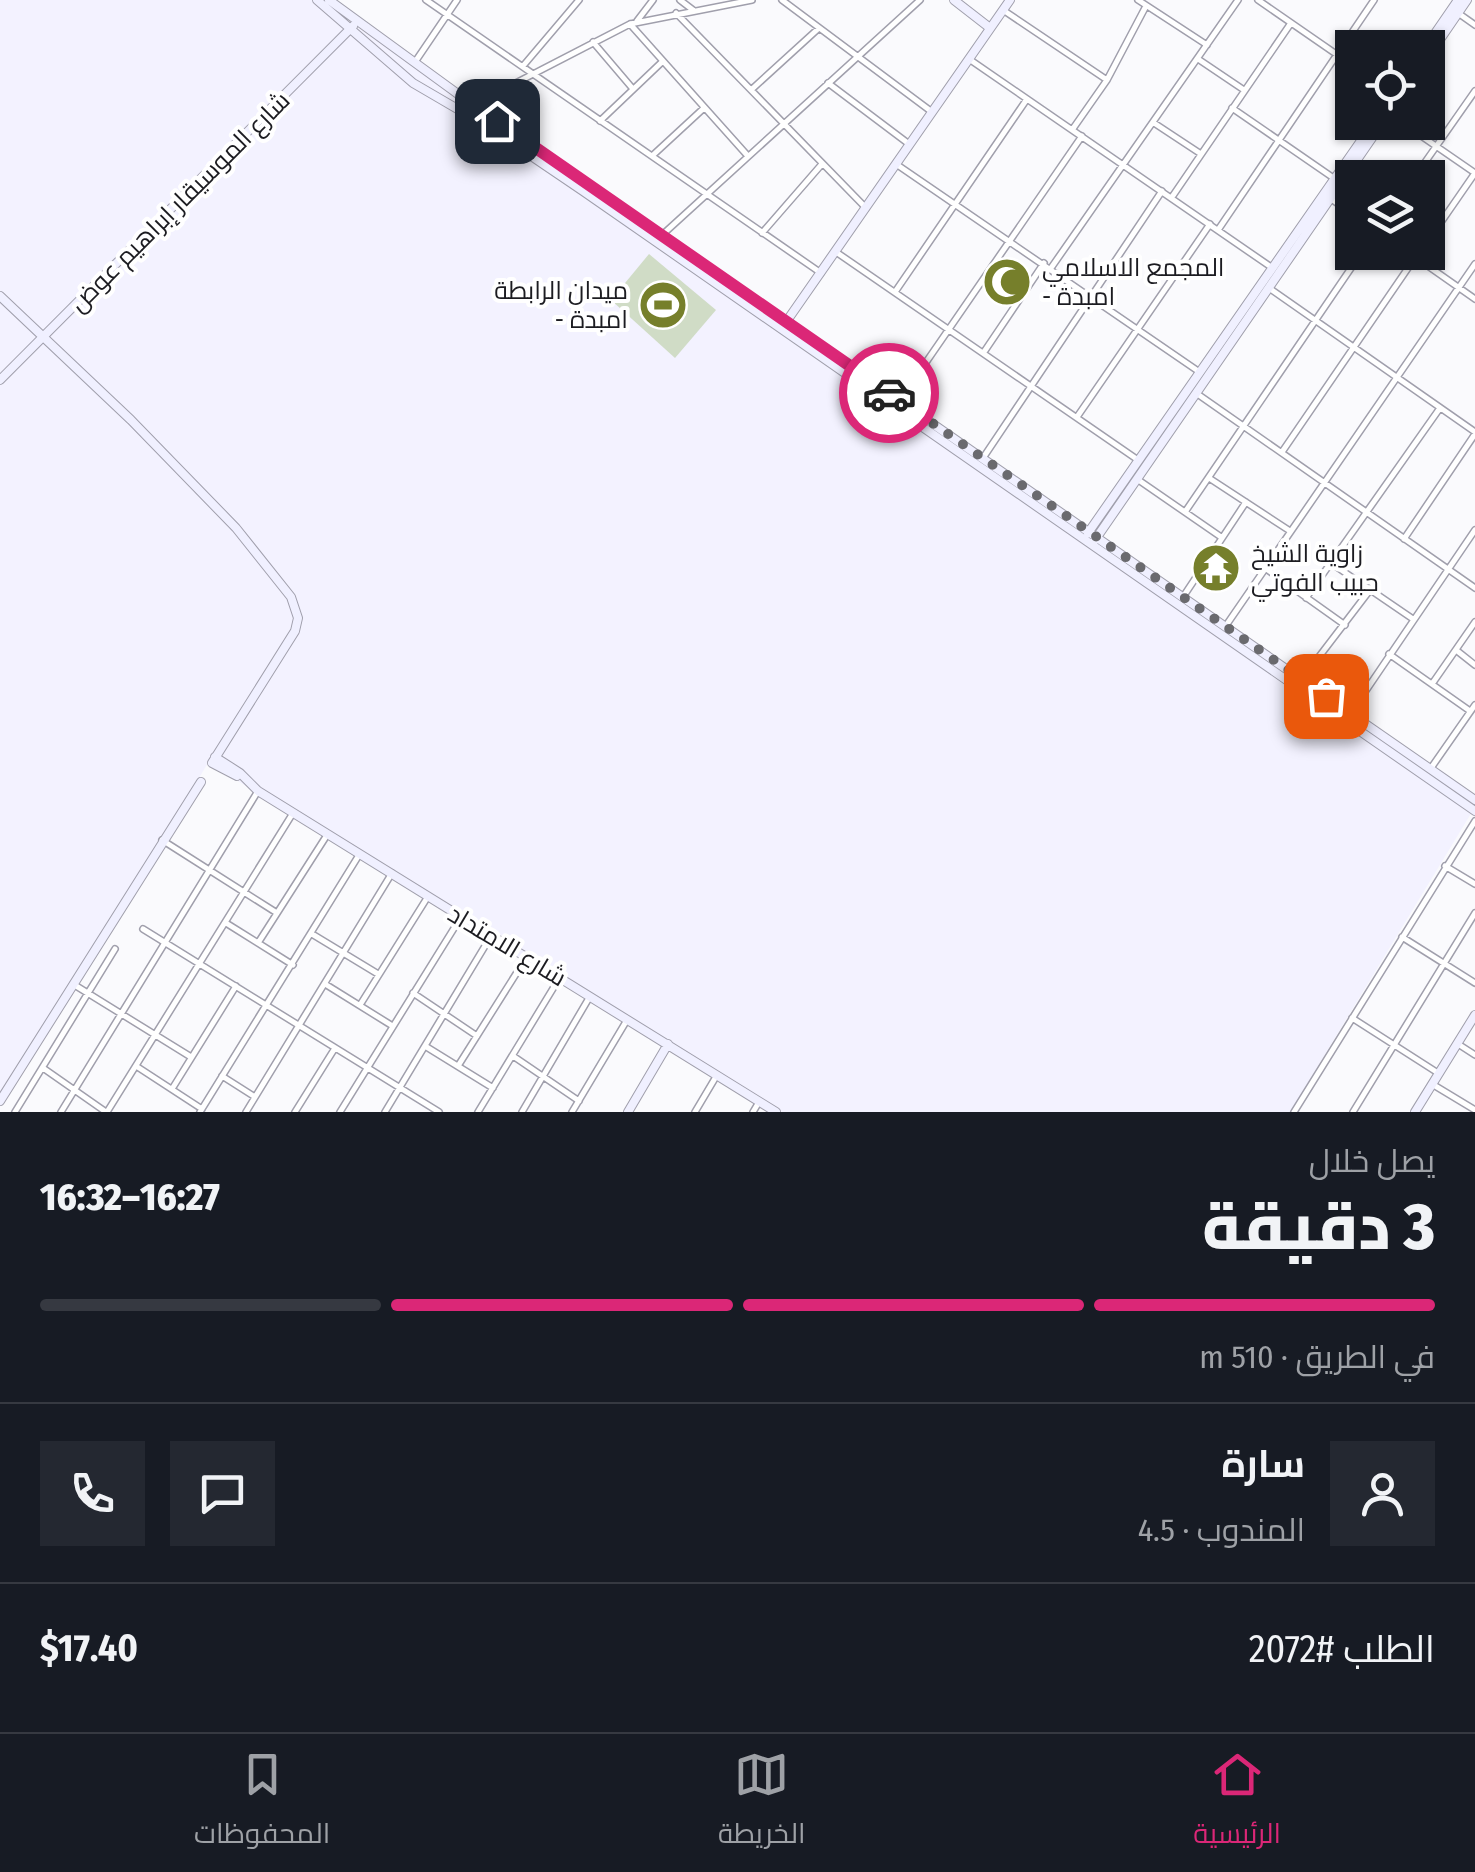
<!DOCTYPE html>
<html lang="ar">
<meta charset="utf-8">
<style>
:root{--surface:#171b24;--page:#242831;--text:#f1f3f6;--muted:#9ea1a6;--line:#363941;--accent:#db2777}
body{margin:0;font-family:"Fira Sans Condensed",Cairo,sans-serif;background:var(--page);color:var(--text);direction:rtl;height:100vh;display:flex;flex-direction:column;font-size:38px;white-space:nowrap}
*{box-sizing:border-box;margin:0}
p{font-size:32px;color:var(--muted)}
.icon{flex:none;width:55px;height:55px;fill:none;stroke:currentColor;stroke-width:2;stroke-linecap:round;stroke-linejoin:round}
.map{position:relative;height:1112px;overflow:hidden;direction:ltr}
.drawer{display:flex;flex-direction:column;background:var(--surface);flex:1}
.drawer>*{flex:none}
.fabs{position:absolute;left:1335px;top:30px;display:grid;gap:20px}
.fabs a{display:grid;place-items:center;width:110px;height:110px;border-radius:0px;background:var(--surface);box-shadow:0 2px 8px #0004;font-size:50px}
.pin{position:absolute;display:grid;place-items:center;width:85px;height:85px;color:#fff;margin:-42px;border-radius:20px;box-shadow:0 5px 15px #0006}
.courier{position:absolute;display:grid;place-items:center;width:100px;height:100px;margin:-50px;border:8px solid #db2777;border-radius:50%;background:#fff;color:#222;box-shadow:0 2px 12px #0007}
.headline em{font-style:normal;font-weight:800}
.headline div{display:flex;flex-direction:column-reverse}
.headline{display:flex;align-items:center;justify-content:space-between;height:170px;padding:0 40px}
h1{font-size:65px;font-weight:800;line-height:75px}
.bar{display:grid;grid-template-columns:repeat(4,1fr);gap:15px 10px;align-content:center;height:120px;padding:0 40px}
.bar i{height:12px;border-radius:8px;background:var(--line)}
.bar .current{background:var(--accent)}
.bar p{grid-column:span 4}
.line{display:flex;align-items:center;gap:25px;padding:0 40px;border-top:2px solid var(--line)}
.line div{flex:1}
.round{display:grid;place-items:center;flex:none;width:105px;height:105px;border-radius:0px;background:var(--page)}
.tab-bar{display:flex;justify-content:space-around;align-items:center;height:140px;border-top:2px solid var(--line);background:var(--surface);font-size:28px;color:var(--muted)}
.tab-bar a{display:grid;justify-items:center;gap:5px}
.tab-bar .current{color:var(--accent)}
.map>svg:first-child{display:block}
</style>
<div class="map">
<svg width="1475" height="1112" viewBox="0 0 1475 1112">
<rect width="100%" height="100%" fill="#fafafd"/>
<!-- built -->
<path fill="#f3f2ff" d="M0 0H318L1475 798V807L1290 1112H782L208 763 0 1107Z"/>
<!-- green -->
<path fill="#d0dcc6" d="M649 254 716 310 675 358 611 300Z"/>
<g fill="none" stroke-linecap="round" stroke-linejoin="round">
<!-- street casing -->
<g stroke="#a09fac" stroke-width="8">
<path id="street" d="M426 0 821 273
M680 0 693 10
M782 0 932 112
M1138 0 1207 45
M1258 0 1352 65
M1003 10 1107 80
M676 13 866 208
M1458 13 1475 25
M637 21 653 0
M630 24 747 155
M593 42 633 89
M969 59 1271 267
M1198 59 1244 90
M415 62 457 0
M523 66 579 0
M828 83 909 144
M751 90 819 28
M473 105 630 24 752 0
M1232 108 1335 179
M600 121 663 61
M1401 122 1475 173 1428 241
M1154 123 1201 154
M1072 130 1107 80 1146 6
M652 156 704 108
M896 164 1198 371
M1414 178 1475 91
M1172 197 1291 23
M1330 198 1352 214
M1218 230 1374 0
M762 233 822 164
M661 236 920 0
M836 252 1138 460
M1408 252 1475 299
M1051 268 1238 0
M1269 288 1475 432
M895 292 1027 99
M984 352 1044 263
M1196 393 1475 588
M900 400 1082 136
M1077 417 1210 224
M1282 452 1419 252
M983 458 1162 191
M1209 478 1290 531
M1137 479 1221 537
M1185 512 1362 252
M1404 539 1475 434
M1331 563 1413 619
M1265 568 1345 625
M1183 597 1246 502
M1306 598 1440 408
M1225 627 1475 264
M1456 650 1475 665
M1389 654 1470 711
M1302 679 1370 590
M1432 684 1475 622
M1350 714 1475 530
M1431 768 1475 705
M162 840 277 913
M1445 866 1475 884
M226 923 293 965
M143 929 439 1112
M312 934 378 974
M1402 937 1475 983
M258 943 327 835
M73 984 191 1057
M325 984 391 1025
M413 993 477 1036
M360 1005 427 898
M1352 1018 1438 1073
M1458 1044 1475 1055
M425 1046 493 1088
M513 1056 579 1101
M136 1066 202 1109
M458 1066 526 958
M43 1068 106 1112
M222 1076 255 1097
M1432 1084 1475 1110
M172 1089 236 986
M15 1112 115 949
M61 1112 258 791
M107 1112 293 813
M200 1112 359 855
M246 1112 392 873
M295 1112 335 1048
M340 1112 461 917
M385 1112 491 936
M478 1112 560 977
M522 1112 589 998
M572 1112 627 1020
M695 1112 717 1075
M753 1112 759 1102
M1294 1112 1475 821
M1353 1112 1475 913"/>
</g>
<!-- secondary casing -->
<g stroke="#a09fac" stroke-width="10">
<path id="secondary" d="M317 0 413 83 490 128 583 191 1475 811
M329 0 473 105 1475 800
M954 0 990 28
M1425 48 1458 0
M1428 57 1467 0
M0 296 131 420 236 528 291 597 298 618 295 631 212 763 237 776
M784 325 1010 0
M0 380 353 26
M1088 533 1374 122
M1095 540 1383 122
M215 757 240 773 258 791 776 1112
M0 1101 201 782
M628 1112 668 1044
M1415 1112 1475 1015"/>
</g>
<!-- street -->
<use href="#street" stroke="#fff" stroke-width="5"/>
<!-- secondary -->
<use href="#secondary" stroke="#f0f0ff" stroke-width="8"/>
</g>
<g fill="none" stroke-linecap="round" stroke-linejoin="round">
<!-- done -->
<path stroke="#6a6a6e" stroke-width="10" stroke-dasharray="0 18" d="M889 393 1326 696"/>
<!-- route -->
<path stroke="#db2777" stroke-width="12" d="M497 121 889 393"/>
</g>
<!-- icons -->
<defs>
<g id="mosque-disc" transform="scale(2.5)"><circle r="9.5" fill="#767f2b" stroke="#fff"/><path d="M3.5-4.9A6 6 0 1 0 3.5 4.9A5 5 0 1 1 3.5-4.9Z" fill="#fff"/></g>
<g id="stadium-disc" transform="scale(2.5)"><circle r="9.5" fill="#767f2b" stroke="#fff"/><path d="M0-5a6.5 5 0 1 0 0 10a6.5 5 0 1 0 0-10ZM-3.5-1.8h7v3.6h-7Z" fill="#fff"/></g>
<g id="temple-disc" transform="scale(2.5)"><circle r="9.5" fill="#767f2b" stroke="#fff"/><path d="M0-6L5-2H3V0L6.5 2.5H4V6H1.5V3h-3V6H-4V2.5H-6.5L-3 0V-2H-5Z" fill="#fff"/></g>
</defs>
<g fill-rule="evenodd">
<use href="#mosque-disc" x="1007" y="282"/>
<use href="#stadium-disc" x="663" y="305"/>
<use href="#temple-disc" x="1216" y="568"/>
</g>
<g text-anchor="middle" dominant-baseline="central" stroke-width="8" stroke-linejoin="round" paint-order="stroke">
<!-- street labels -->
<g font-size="25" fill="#1c1c21" stroke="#fff">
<text transform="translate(180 202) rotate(-45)">شارع الموسيقار إبراهيم عوض</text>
<text transform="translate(507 946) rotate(31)">شارع الامتداد</text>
</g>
<!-- poi labels -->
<g font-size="25" fill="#1c1c21" stroke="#fff" text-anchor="start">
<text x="1042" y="268">المجمع الاسلامي<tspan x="1042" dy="29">- امبدة</tspan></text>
<text x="628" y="291" text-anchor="end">ميدان الرابطة<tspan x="628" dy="29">- امبدة</tspan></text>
<text x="1251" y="554">زاوية الشيخ<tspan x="1251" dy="29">حبيب الفوتي</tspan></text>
</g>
</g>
</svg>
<div class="fabs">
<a><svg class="icon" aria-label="locate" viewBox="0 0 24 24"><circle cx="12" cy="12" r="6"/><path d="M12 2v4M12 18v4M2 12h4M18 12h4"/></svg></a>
<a><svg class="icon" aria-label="layers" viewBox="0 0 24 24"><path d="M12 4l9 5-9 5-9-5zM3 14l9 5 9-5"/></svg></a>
</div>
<div class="pin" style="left:1326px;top:696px;background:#ea580c"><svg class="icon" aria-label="bag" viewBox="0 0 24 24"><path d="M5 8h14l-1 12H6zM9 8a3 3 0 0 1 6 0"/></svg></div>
<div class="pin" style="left:497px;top:121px;background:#1f2937"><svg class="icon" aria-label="home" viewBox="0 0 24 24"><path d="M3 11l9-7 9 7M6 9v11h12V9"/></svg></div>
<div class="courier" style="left:889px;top:393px"><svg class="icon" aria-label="car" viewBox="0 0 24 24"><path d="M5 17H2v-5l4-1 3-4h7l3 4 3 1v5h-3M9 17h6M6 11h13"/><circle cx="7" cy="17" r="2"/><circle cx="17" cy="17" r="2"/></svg></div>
</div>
<section class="drawer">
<div class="headline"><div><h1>3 دقيقة</h1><p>يصل خلال</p></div><em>16:27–16:32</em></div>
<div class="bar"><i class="current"></i><i class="current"></i><i class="current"></i><i></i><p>في الطريق · 510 m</p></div>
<div class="line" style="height:180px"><a class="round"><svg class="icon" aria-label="person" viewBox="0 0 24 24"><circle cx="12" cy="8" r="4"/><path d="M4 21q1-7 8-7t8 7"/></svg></a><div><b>سارة</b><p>المندوب · 4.5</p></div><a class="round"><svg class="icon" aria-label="chat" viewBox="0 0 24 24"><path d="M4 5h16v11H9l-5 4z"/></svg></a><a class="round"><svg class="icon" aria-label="phone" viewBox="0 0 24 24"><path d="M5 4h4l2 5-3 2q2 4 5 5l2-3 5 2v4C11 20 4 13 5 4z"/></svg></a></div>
<div class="line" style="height:130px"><div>الطلب #2072</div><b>$17.40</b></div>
</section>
<nav class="tab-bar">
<a class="current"><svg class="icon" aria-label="home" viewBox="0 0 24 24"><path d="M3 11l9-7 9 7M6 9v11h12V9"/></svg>الرئيسية</a>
<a><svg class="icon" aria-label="map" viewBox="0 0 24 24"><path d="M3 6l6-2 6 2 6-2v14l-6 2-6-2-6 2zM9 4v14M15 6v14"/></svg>الخريطة</a>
<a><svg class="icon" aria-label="saved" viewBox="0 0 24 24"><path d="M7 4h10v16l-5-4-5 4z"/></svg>المحفوظات</a>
</nav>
